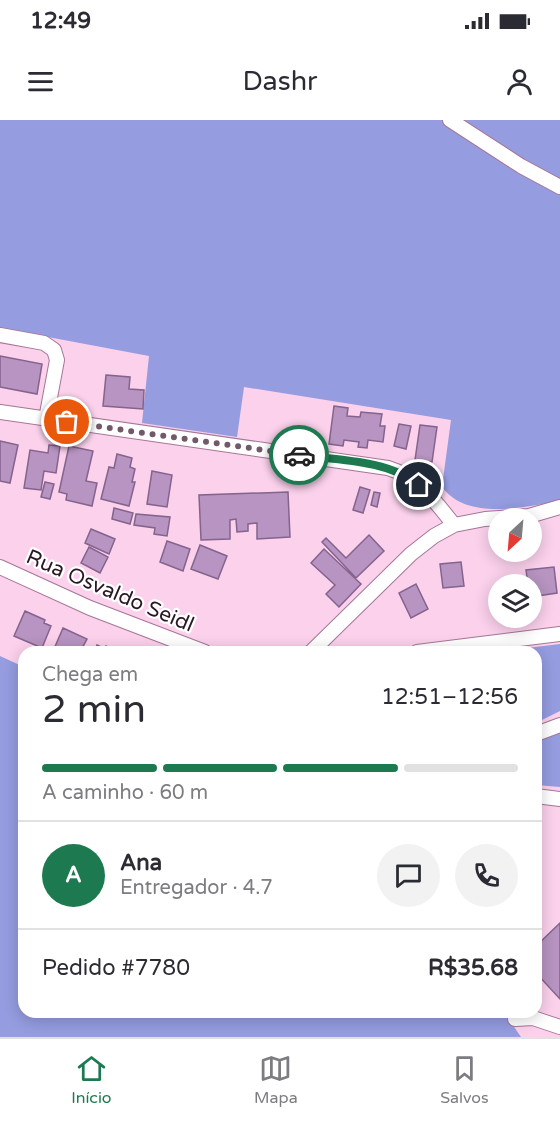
<!DOCTYPE html>
<html lang="pt">
<meta charset="utf-8">
<style>
:root{--surface:#fff;--page:#f2f2f3;--text:#2b2b33;--muted:#7c7c81;--line:#e1e1e2;--accent:#1d7a50}
body{margin:0;font-family:"Varela Round",sans-serif;background:var(--page);color:var(--text);height:100vh;display:flex;flex-direction:column;font-size:22px;white-space:nowrap}
*{box-sizing:border-box;margin:0}
p{font-size:20px;color:var(--muted)}
.icon{flex:none;width:33px;height:33px;fill:none;stroke:currentColor;stroke-width:2;stroke-linecap:round;stroke-linejoin:round}
.map{position:relative;flex:1;overflow:hidden}
.panel{position:absolute;left:18px;top:526px;width:524px;height:372px;display:flex;flex-direction:column;background:var(--surface);border-radius:18px;box-shadow:0 3px 15px #0003}
.panel>*{flex:none}
.needle{width:39px;rotate:206deg}
.buttons{position:absolute;left:488px;top:388px;display:grid;gap:12px}
.buttons a{display:grid;place-items:center;width:54px;height:54px;border-radius:50%;background:var(--surface);box-shadow:0 3px 15px #0003;font-size:30px}
.pin{position:absolute;display:grid;place-items:center;width:51px;height:51px;color:#fff;margin:-26px;border:3px solid #fff;border-radius:50%;box-shadow:0 2px 6px #0007}
.courier{position:absolute;display:grid;place-items:center;width:60px;height:60px;margin:-30px;border:4px solid #1d7a50;border-radius:50%;background:#fff;color:#222;box-shadow:0 2px 8px #0007}
.overview em{font-style:normal;font-weight:600}
.overview div{display:flex;flex-direction:column-reverse}
.overview{display:flex;align-items:center;justify-content:space-between;height:102px;padding:0 24px}
h1{font-size:39px;font-weight:600;line-height:45px}
.bar{display:grid;grid-template-columns:repeat(4,1fr);gap:9px 6px;align-content:center;height:72px;padding:0 24px}
.bar i{height:8px;border-radius:4px;background:var(--line)}
.bar .current{background:var(--accent)}
.bar p{grid-column:span 4}
.line{display:flex;align-items:center;gap:15px;padding:0 24px;border-top:2px solid var(--line)}
.line div{flex:1}
.round{display:grid;place-items:center;flex:none;width:63px;height:63px;border-radius:32px;background:var(--page)}
.status{display:flex;justify-content:space-between;align-items:center;height:42px;padding:0 30px;background:var(--surface);direction:ltr}
.status svg{height:16px;fill:currentColor}
header{display:flex;justify-content:space-between;align-items:center;height:78px;padding:0 24px;background:var(--surface);font-size:27px;font-weight:600}
.dock{display:flex;justify-content:space-around;align-items:center;height:84px;border-top:2px solid var(--line);background:var(--surface);font-size:16px;color:var(--muted)}
.dock a{display:grid;justify-items:center;gap:3px}
.dock .current{color:var(--accent)}
.map>svg:first-child{display:block}
</style>
<div class="status"><b>12:49</b><svg viewBox="0 0 49 12"><path d="M0 12V9h3v3zM5 12V6h3v6zM10 12V3h3v9zM15 12V0h3v12zM26 1h20v11H26zM47 4h2v5h-2z"/></svg></div>
<header><svg class="icon" aria-label="menu" viewBox="0 0 24 24"><path d="M4 6h16M4 12h16M4 18h16"/></svg>Dashr<svg class="icon" aria-label="person" viewBox="0 0 24 24"><circle cx="12" cy="8" r="4"/><path d="M4 21q1-7 8-7t8 7"/></svg></header>
<div class="map">
<svg width="560" height="917" viewBox="0 0 560 917">
<rect width="100%" height="100%" fill="#fbd1ec"/>
<!-- forest -->
<path fill="#959ce0" d="M0 0H560V381C524 387 467 401 442 367L451 300 244 267 237 317 142 303 149 236 0 208Z
M560 524V591L536 603V532H493Z
M0 536 24 547V892H504L521 917H0Z
M560 610V667L536 665V620Z"/>
<!-- building -->
<path fill="#b794c1" stroke="#84638d" stroke-width="1.5" d="M0 236 42 244 37 274 0 267Z
M106 255 130 257 129 269 144 270 143 289 103 286Z
M334 286 348 288 347 296 360 297 361 292 382 294 380 306H385L383 322 368 320 367 328 358 327 359 322 344 320 343 326 329 324Z
M399 304 411 306 406 329 394 326Z
M420 305 437 307 432 342 415 340Z
M0 321 18 325 10 363 0 361Z
M49 325 60 326 56 353 44 351 41 370 24 368 30 330 48 333Z
M69 326 93 331 86 361 97 363 92 386 66 380 67 374 59 372Z
M117 334 132 338 130 347 135 349 132 362H135L129 386 101 379 109 347 114 348Z
M152 351 172 355 167 387 147 384Z
M45 362 54 364 50 379 41 377Z
M360 367 370 370 363 393 353 390Z
M288 372 290 417 257 419V403L248 404V411L237 412 236 399 230 400V419L201 420 199 375Z
M374 372 380 373 377 387 371 385Z
M114 388 133 393 130 404 112 399Z
M136 394 170 397 167 416 154 414 155 408 134 405Z
M91 409 115 419 109 434 85 423Z
M369 415 384 431 356 458 322 422 326 418 346 438Z
M167 421 190 429 183 451 160 442Z
M200 425 227 436 218 459 191 449Z
M89 427 108 437 100 453 81 443Z
M324 429 361 464 339 487 326 474 335 465 311 443Z
M461 442 464 466 443 468 440 444Z
M554 447 557 473 531 477V465H528L526 450Z
M416 464 428 489 411 498 399 473Z
M25 491 45 500 44 503 51 506 42 528 14 516Z
M63 508 87 519 80 532H56L57 531 54 529Z
M97 525 105 529 106 526 117 531 116 532H94Z
M560 803V879L536 853V826Z"/>
<g fill="none" stroke-linecap="round" stroke-linejoin="round">
<!-- street casing -->
<g stroke="#a67697" stroke-width="16">
<path id="street" d="M450 0 521 46 560 67
M0 215 44 223 54 230 57 240 46 299
M0 292 388 348C418 357 435 381 454 405
M0 447 90 488 205 532
M311 532 411 434 434 416 454 405 485 399 529 396 560 387
M417 532 560 514
M536 614 560 605
M536 676 560 679
M515 899 533 898 560 907"/>
</g>
<!-- street -->
<use href="#street" stroke="#fff" stroke-width="14"/>
</g>
<g fill="none" stroke-linecap="round" stroke-linejoin="round">
<!-- done -->
<path stroke="#73586a" stroke-width="6" stroke-dasharray="0 10.8" d="M67 302 299 335"/>
<!-- route -->
<path stroke="#1d7a50" stroke-width="8" d="M299 335C337 340 389 340 419 365"/>
</g>
<g text-anchor="middle" dominant-baseline="central" stroke-width="4.5" stroke-linejoin="round" paint-order="stroke">
<!-- street labels -->
<g font-size="21" fill="#2a1724" stroke="#fff">
<text transform="translate(110 471) rotate(23)">Rua Osvaldo Seidl</text>
</g>
</g>
</svg>
<div class="buttons">
<a><svg class="needle" viewBox="-14 -14 28 28"><path d="M0-13l5 13h-10z" fill="#e53935"/><path d="M0 13l5-13h-10z" fill="#7c7c81"/></svg></a>
<a><svg class="icon" aria-label="layers" viewBox="0 0 24 24"><path d="M12 4l9 5-9 5-9-5zM3 14l9 5 9-5"/></svg></a>
</div>
<div class="pin" style="left:67px;top:302px;background:#ea580c"><svg class="icon" aria-label="bag" viewBox="0 0 24 24"><path d="M5 8h14l-1 12H6zM9 8a3 3 0 0 1 6 0"/></svg></div>
<div class="pin" style="left:419px;top:365px;background:#1f2937"><svg class="icon" aria-label="home" viewBox="0 0 24 24"><path d="M3 11l9-7 9 7M6 9v11h12V9"/></svg></div>
<div class="courier" style="left:299px;top:335px"><svg class="icon" aria-label="car" viewBox="0 0 24 24"><path d="M5 17H2v-5l4-1 3-4h7l3 4 3 1v5h-3M9 17h6M6 11h13"/><circle cx="7" cy="17" r="2"/><circle cx="17" cy="17" r="2"/></svg></div>
<section class="panel">
<div class="overview"><div><h1>2 min</h1><p>Chega em</p></div><em>12:51–12:56</em></div>
<div class="bar"><i class="current"></i><i class="current"></i><i class="current"></i><i></i><p>A caminho · 60 m</p></div>
<div class="line" style="height:108px"><b class="round" style="background:var(--accent);color:#fff">A</b><div><b>Ana</b><p>Entregador · 4.7</p></div><a class="round"><svg class="icon" aria-label="chat" viewBox="0 0 24 24"><path d="M4 5h16v11H9l-5 4z"/></svg></a><a class="round"><svg class="icon" aria-label="phone" viewBox="0 0 24 24"><path d="M5 4h4l2 5-3 2q2 4 5 5l2-3 5 2v4C11 20 4 13 5 4z"/></svg></a></div>
<div class="line" style="height:78px"><div>Pedido #7780</div><b>R$35.68</b></div>
</section>
</div>
<nav class="dock">
<a class="current"><svg class="icon" aria-label="home" viewBox="0 0 24 24"><path d="M3 11l9-7 9 7M6 9v11h12V9"/></svg>Início</a>
<a><svg class="icon" aria-label="map" viewBox="0 0 24 24"><path d="M3 6l6-2 6 2 6-2v14l-6 2-6-2-6 2zM9 4v14M15 6v14"/></svg>Mapa</a>
<a><svg class="icon" aria-label="saved" viewBox="0 0 24 24"><path d="M7 4h10v16l-5-4-5 4z"/></svg>Salvos</a>
</nav>
